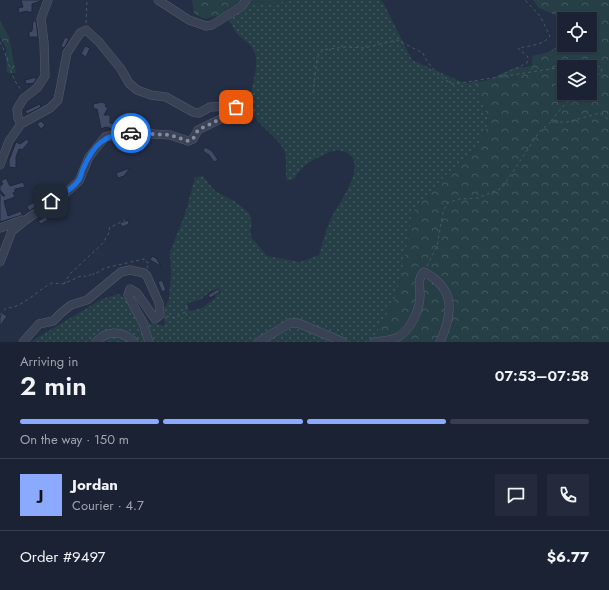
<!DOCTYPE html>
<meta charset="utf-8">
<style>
:root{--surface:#1b2234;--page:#242a3c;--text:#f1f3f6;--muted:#a0a4ac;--line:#393f4f;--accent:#8aa9ff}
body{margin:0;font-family:Jost,sans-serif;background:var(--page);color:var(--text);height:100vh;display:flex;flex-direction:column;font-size:15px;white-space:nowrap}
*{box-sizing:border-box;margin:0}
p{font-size:13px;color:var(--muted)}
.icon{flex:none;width:22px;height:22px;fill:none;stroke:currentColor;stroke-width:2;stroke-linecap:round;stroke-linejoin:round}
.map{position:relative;height:342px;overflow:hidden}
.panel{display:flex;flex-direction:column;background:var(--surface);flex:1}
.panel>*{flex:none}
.tools{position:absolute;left:557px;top:12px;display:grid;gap:8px}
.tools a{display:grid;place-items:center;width:40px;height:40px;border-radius:0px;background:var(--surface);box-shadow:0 1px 3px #0004,0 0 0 1px var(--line);font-size:20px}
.pin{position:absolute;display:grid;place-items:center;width:34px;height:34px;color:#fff;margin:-17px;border-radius:8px;box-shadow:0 2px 6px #0006}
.courier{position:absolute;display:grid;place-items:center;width:40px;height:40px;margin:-20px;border:3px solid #1a73e8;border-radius:50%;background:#fff;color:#222;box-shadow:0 1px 5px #0007}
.summary em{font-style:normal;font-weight:600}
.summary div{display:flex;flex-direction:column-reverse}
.summary{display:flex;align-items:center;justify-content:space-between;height:68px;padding:0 20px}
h1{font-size:26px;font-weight:600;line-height:30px}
.bar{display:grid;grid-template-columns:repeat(4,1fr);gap:6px 4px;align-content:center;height:48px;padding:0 20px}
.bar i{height:5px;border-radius:3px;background:var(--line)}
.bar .current{background:var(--accent)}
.bar p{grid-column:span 4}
.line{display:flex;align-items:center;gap:10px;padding:0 20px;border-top:1px solid var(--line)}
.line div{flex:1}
.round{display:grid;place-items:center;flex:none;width:42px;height:42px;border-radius:0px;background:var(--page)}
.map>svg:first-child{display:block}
</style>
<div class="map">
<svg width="609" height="342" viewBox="0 0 609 342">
<defs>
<pattern id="grass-dots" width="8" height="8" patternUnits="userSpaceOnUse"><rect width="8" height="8" fill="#263e46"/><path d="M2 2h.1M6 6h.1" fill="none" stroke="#435860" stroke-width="1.8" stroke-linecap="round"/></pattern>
<pattern id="forest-crowns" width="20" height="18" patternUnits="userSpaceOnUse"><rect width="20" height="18" fill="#263e46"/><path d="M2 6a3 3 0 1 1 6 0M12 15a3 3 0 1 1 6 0" fill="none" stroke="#435860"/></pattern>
</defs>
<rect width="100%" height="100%" fill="#242e45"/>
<!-- grass -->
<path fill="url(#grass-dots)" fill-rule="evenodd" d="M292 0H380L384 4 412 60 462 82 470 83 474 81 488 118 487 127 477 148 445 176 412 213 403 270 394 302 378 329 382 342H30L102 299 119 294 145 315 150 323 165 326 163 310 169 299 171 275 170 252 185 214 195 177 203 176 215 191 236 202 249 213 252 224 250 232 252 238 267 256 300 262 319 255C322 244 325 233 329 223 334 208 372 164 345 152 340 150 335 150 330 152 312 161 306 161 294 179L287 181C284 171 288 160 284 150 276 134 254 125 251 107 248 90 261 68 254 51 250 44 245 40 239 36 235 32 232 25 229 20L249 3 283 2ZM212 290 216 297 202 308 189 311 187 303 200 300Z"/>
<!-- forest -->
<path fill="url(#forest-crowns)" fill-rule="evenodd" d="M192 0H242L219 15 205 19 194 14Z
M249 0H292L283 2 249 3Z
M533 0H609V342H382L378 338V329L394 302 403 270 412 213 445 176 477 148 487 127 488 118 474 81C491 84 501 71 516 68 522 66 526 68 532 65V56C538 54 545 54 550 51 565 45 561 26 555 15L539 8ZM564 19H590V45H564ZM564 67H590V93H564Z
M0 20 9 37 16 73H7L6 48 0 37Z"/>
<!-- building -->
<path fill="#404a65" stroke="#1f283b" d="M21 0H41V1L32 4V12H27V11L19 13 18 8 23 7Z
M33 21H36L38 37H29V32L32 31Z
M65 37 69 39 64 48 61 46Z
M85 46 90 48 86 57 81 54Z
M37 77 34 83 26 84 25 80Z
M102 102 106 104 105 106 108 108 104 115H110V123L115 124 113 129 106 127 101 129 97 109H94L93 104Z
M40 104 41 107 27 114 25 111Z
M41 121 45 125 41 129 37 124Z
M27 139 29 142 22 150 19 149 16 157V168L9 167V160L16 142 20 144Z
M123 142 126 145 119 151 116 148Z
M205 147 212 151 218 160 214 162 209 155 203 151Z
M130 168 124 176 118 178 116 173Z
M6 178 10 186 23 182 25 187 15 189V192L13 193 15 197 4 201 8 216 21 211 22 215 0 222V192L3 196H5L0 190V186L3 184 1 181Z
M52 188 53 193 46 195 45 190Z
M47 196 48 198 29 211 27 206Z
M46 216 48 220 41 224 38 221Z
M128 220 129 224 122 227 120 223Z
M152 256 156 258 161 266 150 260Z
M162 280 166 290 162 292 158 282Z
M218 289 220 292 210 298 208 295Z
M2 313 7 316 0 326V317Z"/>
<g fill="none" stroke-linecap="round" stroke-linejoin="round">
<!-- minor casing -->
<g stroke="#545c6e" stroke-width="9">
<path id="minor" d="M158 0 189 20 206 26 212 25 242 6 246 0
M0 165 9 141 21 124 18 118 17 109 24 98 37 88 45 76 44 42 41 19 48 0
M0 228 22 220
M0 262 12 231 27 219 68 191 79 181 89 157 105 137 122 133H135L170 135 188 141 193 139 198 130 237 111 236 107 233 106 210 107 199 113 193 112 166 97 151 95 137 90 129 83 121 69 99 42 86 30 80 33 67 53 58 100 50 108 21 124
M23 342 39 324 53 321 61 313 71 305 87 300 121 272 130 270 144 273 147 276 159 303 160 315 155 319 137 293 130 289 128 295 143 323 149 342
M96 342C107 330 122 330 134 342
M258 342 290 323H298L343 342
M374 342C381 341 391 341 398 337 411 330 420 309 420 295 420 286 417 279 424 272 456 289 453 313 440 342"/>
</g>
<!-- path -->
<path stroke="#445b62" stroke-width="1" stroke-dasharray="3 3" stroke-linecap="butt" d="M86 23 87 0
M0 42C8 56 11 81 22 90
M579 67 593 65 601 67 602 70 590 84
M499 76 527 63 528 57 518 48C529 46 544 45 550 36L540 16 525 0
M313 93 317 58 322 50 345 47 364 48 397 40 423 53C426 63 443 81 453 84L564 67
M551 121 565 104 579 93
M427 266 437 246 443 212 447 203 459 199 478 198 502 188 540 131 551 122H567L600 113 609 120
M64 284 70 274 103 243 110 231 109 228 125 220
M0 315 6 308C21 309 39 289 52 283L63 284 83 275 86 277 94 273 93 275 105 268 144 259V261L149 263 147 268
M166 316 175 318 185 312 188 304"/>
<!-- minor -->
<use href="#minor" stroke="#394154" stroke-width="8"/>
</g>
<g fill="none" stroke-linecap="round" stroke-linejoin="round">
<!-- done -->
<path stroke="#838a9e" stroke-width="4" stroke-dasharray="0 7.2" d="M131 133 170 135 188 141 193 139 198 130 237 111 236 107"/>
<!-- route -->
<path stroke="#1a73e8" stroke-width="5" d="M51 201C60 195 71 191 78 181 81 178 81 173 83 169 93 146 104 133 131 133"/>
</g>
</svg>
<div class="tools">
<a><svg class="icon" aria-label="locate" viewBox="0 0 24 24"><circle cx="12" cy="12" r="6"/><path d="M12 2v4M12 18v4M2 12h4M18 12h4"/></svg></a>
<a><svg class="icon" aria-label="layers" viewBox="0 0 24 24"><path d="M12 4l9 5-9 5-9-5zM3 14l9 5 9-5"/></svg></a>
</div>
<div class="pin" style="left:236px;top:107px;background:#ea580c"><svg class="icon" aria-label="bag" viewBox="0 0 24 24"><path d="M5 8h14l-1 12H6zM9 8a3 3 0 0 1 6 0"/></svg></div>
<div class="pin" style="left:51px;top:201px;background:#1f2937"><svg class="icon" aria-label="home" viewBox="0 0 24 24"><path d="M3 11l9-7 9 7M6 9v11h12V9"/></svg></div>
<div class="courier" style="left:131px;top:133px"><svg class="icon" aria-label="car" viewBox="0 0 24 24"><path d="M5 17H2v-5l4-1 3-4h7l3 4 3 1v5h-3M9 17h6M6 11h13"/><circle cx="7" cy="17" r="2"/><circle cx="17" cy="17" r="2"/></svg></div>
</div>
<section class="panel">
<div class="summary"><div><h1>2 min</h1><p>Arriving in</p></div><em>07:53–07:58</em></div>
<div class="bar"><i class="current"></i><i class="current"></i><i class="current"></i><i></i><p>On the way · 150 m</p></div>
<div class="line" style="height:72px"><b class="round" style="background:var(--accent);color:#111">J</b><div><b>Jordan</b><p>Courier · 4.7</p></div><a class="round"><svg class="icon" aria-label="chat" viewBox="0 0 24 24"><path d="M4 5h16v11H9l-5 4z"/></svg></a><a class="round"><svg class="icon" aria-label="phone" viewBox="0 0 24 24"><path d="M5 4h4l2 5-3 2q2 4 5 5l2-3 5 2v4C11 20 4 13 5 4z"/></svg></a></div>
<div class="line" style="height:52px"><div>Order #9497</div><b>$6.77</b></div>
</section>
